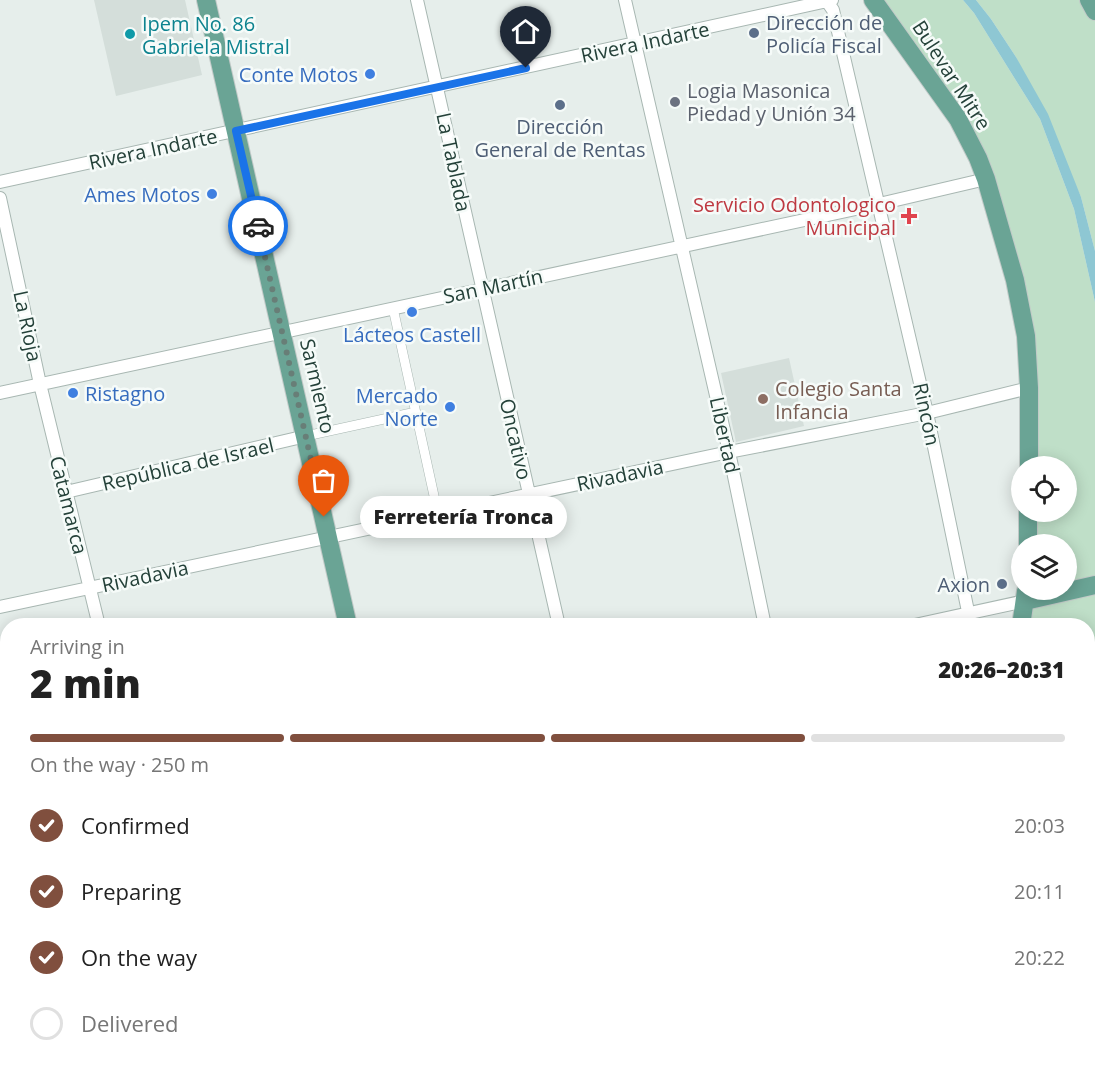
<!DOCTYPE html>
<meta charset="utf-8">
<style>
:root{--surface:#fff;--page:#f2f2f2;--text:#222;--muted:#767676;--line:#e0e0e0;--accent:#804f3e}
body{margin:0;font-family:"Open Sans",sans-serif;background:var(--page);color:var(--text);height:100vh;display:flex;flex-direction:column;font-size:22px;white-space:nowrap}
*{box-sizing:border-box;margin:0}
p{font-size:20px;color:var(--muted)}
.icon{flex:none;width:33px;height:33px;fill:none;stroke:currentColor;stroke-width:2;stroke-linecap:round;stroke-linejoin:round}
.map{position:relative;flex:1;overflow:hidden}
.drawer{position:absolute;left:0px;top:618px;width:1095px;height:452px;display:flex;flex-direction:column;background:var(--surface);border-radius:24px 24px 0 0;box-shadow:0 3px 15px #0003}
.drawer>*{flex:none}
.fabs{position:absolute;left:1011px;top:456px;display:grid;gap:12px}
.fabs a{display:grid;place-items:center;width:66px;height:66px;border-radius:50%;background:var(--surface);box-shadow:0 3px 15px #0003;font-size:30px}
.pin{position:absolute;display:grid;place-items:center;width:51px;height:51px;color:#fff;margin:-62px -26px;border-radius:50% 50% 50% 0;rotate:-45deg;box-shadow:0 0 6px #0007}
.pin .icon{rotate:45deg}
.courier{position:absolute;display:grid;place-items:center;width:60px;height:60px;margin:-30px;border:4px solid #1a73e8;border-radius:50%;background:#fff;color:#222;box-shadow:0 2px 8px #0007}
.bubble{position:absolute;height:42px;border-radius:21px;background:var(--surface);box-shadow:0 3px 15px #0003;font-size:20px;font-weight:800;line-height:42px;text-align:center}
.overview em{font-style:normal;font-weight:800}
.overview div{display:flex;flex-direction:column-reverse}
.overview{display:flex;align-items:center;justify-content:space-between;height:102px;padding:0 30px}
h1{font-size:39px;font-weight:800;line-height:45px}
.bar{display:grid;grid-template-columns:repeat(4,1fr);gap:9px 6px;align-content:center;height:72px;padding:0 30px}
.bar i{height:8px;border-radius:4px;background:var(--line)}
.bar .selected{background:var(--accent)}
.bar p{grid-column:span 4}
ol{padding:0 30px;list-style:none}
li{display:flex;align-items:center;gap:18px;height:66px}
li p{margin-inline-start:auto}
li .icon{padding:6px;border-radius:50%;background:var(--accent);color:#fff;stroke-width:4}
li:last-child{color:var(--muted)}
li i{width:33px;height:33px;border:3px solid var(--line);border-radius:50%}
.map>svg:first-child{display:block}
</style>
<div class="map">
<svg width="1095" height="1069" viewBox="0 0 1095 1069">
<rect width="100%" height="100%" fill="#e6eeeb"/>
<!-- built -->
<path fill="#d4deda" d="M94 0H185L202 75 116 96Z
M789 358 804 426 736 442 721 373Z"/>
<!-- green -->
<path fill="#bfdfc8" d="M874 0H963L974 13 1040 119 1074 209 1095 302V867L1088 886V626L1021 625 1026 590H1066V544H1028V512H1066V466H1029V388L986 179Z
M976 0H1089L1095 11V251L1081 197 1016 57 991 19Z
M1095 895V1027L1088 1034V913Z
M860 1062H970L963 1069H852Z
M984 1062H1060L1053 1069H977Z"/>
<!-- water -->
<path fill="#8ec7d3" d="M963 0H976L991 19 1016 57 1048 114 1081 197 1095 251V302L1074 209 1040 119 974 13Z
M1095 867V895L1088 913V886Z"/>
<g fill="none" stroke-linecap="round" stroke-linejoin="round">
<!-- pedestrian casing -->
<g stroke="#a8b7b2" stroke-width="10">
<path id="pedestrian" d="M393 308 438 514
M306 436 416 412"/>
</g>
<!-- minor casing -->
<g stroke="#a8b7b2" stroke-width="14">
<path id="minor" d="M417 0 559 626
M625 0 729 452 765 626
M826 0 833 10 927 413 971 626
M0 182 832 0
M0 198 40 384 99 626
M0 393 879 204 986 179
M66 492 306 436
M0 607 729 452 927 413 1029 388
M910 626 1025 601
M0 822 8 821
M207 1062 209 1069
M659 1062 660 1069
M824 1069H836"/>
</g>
<!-- primary casing -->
<g stroke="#c2cac8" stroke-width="20">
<path id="primary" d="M206 0 348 626
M873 0 958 119 978 158 986 179 1015 280 1026 336 1029 388V466
M1089 0 1095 11
M1028 544V512
M1025 601 1095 585
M1021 626 1026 591
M1088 826H1095
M0 1032 8 1030
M1088 1034 1095 1027
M0 1046 8 1044
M446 1062 448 1069
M852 1069 860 1062
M1053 1069 1060 1062"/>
</g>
<!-- pedestrian -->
<use href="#pedestrian" stroke="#fff" stroke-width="9"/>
<!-- minor -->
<use href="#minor" stroke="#fff" stroke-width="12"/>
<!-- primary -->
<use href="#primary" stroke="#6aa495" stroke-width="18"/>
</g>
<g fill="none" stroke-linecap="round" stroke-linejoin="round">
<!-- done -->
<path stroke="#687e77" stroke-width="6" stroke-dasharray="0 10.8" d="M258 226 324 517"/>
<!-- route -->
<path stroke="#1a73e8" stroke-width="8" d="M258 226 236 131 526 68"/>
</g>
<!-- markers -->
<g fill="#5c6f8a" stroke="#f6fbf9" stroke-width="2">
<circle cx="754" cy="33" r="6"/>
<circle cx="560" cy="105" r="6"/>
<circle cx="1002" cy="584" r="6"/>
</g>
<circle fill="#0f9aa8" stroke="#f6fbf9" stroke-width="2" cx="130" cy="34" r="6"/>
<g fill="#3f7fe0" stroke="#f6fbf9" stroke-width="2">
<circle cx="370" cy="74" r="6"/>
<circle cx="212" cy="194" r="6"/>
<circle cx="412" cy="312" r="6"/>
<circle cx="73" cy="393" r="6"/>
<circle cx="450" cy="407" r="6"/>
</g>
<circle fill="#6b7280" stroke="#f6fbf9" stroke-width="2" cx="675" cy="102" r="6"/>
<path fill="#e0444e" stroke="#f6fbf9" stroke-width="2" d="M906 207h6v6h6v6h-6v6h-6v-6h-6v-6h6z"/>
<circle fill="#8d6e63" stroke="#f6fbf9" stroke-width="2" cx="763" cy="399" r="6"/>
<g text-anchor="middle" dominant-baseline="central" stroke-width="5" stroke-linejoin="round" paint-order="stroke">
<!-- service labels -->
<g font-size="20" fill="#4e5e75" stroke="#f6fbf9" text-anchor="start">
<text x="766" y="22">Dirección de<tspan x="766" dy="23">Policía Fiscal</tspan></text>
<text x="560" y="126" text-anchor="middle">Dirección<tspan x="560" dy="23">General de Rentas</tspan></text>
<text x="990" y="584" text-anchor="end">Axion</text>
</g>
<!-- culture labels -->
<g font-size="20" fill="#0d838f" stroke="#f6fbf9" text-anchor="start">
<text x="142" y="23">Ipem No. 86<tspan x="142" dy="23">Gabriela Mistral</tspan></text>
</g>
<!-- street labels -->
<g font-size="20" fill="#244139" stroke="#f6fbf9">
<text transform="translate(645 42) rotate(-12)">Rivera Indarte</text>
<text transform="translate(952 75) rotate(57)">Bulevar Mitre</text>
<text transform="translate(153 149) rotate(-12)">Rivera Indarte</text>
<text transform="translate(454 162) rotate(78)">La Tablada</text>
<text transform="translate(493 286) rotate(-12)">San Martín</text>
<text transform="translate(28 326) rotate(78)">La Rioja</text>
<text transform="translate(318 386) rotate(77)">Sarmiento</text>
<text transform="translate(927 414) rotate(78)">Rincón</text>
<text transform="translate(725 435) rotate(78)">Libertad</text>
<text transform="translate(516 439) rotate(77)">Oncativo</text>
<text transform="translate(188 464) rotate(-13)">República de Israel</text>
<text transform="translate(620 475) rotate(-12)">Rivadavia</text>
<text transform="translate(69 505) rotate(76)">Catamarca</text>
<text transform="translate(145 576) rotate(-12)">Rivadavia</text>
</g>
<!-- shop labels -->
<g font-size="20" fill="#366cbe" stroke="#f6fbf9" text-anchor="end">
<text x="358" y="74">Conte Motos</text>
<text x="200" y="194">Ames Motos</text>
<text x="412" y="334" text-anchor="middle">Lácteos Castell</text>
<text x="85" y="393" text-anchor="start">Ristagno</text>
<text x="438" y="395">Mercado<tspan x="438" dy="23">Norte</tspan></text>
</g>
<!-- worship labels -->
<g font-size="20" fill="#5b616d" stroke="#f6fbf9" text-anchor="start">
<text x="687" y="90">Logia Masonica<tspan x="687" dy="23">Piedad y Unión 34</tspan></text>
</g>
<!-- health labels -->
<g font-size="20" fill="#be3a42" stroke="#f6fbf9" text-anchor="end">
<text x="896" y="204">Servicio Odontologico<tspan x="896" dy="23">Municipal</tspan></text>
</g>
<!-- education labels -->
<g font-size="20" fill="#785e54" stroke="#f6fbf9" text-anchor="start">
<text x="775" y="388">Colegio Santa<tspan x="775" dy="23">Infancia</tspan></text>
</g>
</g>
</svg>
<div class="fabs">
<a><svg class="icon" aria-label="locate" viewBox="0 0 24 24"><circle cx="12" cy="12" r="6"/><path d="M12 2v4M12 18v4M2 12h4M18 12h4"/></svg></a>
<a><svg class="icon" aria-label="layers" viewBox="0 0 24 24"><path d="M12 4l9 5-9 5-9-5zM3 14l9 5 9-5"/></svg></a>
</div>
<div class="pin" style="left:324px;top:517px;background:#ea580c"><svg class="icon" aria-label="bag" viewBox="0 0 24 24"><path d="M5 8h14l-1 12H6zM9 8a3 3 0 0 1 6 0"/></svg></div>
<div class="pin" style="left:526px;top:68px;background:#1f2937"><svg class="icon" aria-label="home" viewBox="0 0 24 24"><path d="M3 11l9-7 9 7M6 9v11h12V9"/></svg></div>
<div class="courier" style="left:258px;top:226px"><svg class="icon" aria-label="car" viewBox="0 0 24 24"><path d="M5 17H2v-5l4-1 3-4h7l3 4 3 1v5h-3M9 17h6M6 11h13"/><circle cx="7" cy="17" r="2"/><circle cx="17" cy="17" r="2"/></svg></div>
<div class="bubble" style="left:360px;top:496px;width:207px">Ferretería Tronca</div>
<section class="drawer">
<div class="overview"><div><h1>2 min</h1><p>Arriving in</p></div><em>20:26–20:31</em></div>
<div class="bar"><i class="selected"></i><i class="selected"></i><i class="selected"></i><i></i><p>On the way · 250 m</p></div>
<ol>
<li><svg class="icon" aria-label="check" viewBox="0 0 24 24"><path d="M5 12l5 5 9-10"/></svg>Confirmed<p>20:03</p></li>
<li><svg class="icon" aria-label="check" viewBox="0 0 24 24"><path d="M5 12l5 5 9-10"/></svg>Preparing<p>20:11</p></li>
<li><svg class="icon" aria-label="check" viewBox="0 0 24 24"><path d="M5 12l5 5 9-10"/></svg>On the way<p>20:22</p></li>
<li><i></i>Delivered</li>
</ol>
</section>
</div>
